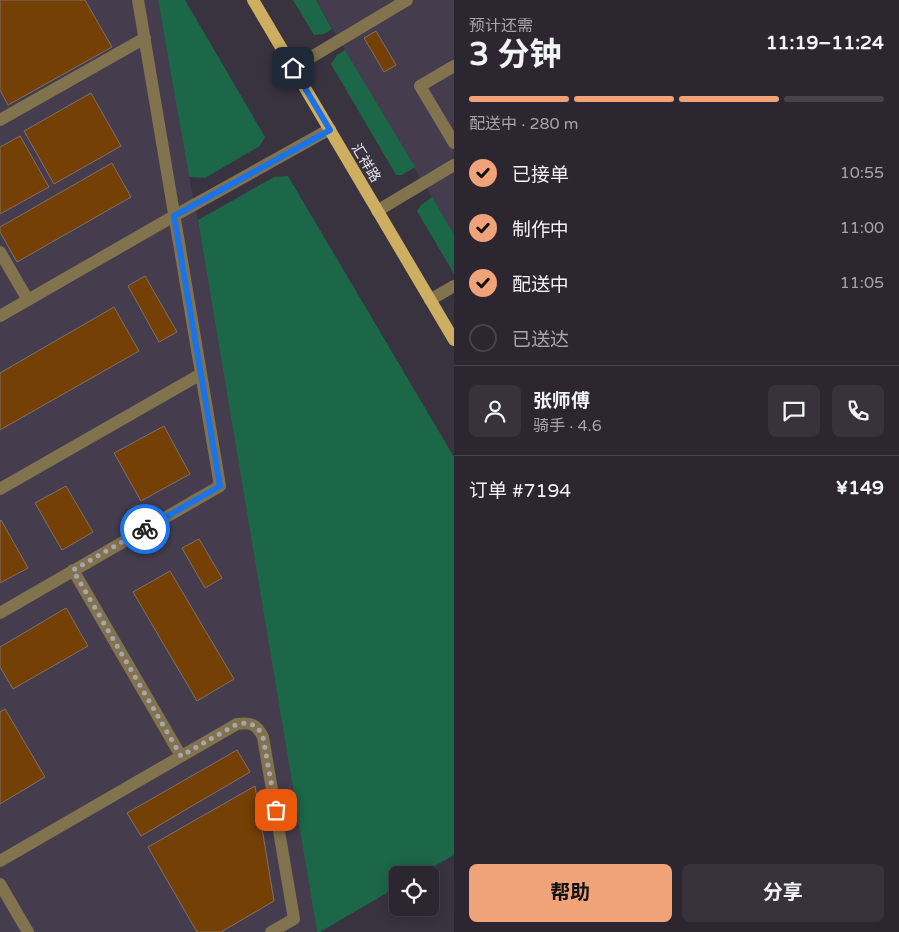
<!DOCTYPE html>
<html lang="zh">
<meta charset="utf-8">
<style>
:root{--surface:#2b262f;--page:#37323b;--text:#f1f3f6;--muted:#a6a5aa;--line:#47434b;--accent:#f0a279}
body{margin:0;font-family:"Varela Round","Noto Sans SC",sans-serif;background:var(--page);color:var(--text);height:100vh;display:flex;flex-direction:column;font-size:19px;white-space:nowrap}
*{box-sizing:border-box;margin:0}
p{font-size:16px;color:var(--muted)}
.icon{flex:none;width:28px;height:28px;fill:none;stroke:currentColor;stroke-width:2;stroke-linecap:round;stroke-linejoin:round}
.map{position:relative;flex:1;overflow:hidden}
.sheet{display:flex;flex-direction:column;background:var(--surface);width:445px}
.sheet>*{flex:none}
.buttons{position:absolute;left:389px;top:866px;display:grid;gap:10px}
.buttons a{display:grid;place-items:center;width:50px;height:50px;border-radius:8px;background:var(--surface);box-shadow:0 2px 12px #0003,0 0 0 1px var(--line);font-size:25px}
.pin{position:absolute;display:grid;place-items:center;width:42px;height:42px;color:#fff;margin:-21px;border-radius:10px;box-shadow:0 2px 8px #0006}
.courier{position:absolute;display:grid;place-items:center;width:50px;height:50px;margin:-25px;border:4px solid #1a73e8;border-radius:50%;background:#fff;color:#222;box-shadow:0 1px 6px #0007}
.summary em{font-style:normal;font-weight:700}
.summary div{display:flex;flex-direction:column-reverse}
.summary{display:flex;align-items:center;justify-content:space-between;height:85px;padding:0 15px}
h1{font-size:32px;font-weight:700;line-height:38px}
.bar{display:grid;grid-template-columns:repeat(4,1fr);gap:8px 5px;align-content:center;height:60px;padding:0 15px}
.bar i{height:6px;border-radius:4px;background:var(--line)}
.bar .on{background:var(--accent)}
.bar p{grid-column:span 4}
.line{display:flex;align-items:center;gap:12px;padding:0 15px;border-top:1px solid var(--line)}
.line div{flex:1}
.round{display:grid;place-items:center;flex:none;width:52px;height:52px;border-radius:8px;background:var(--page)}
ol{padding:0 15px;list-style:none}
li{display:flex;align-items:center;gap:15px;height:55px}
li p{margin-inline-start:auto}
li .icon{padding:5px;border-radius:50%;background:var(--accent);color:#111;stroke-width:4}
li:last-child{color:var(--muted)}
li i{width:28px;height:28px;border:2px solid var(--line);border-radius:50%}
.action{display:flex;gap:10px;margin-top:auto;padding:10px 15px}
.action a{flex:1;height:58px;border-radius:8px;background:var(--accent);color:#111;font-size:20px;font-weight:700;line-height:58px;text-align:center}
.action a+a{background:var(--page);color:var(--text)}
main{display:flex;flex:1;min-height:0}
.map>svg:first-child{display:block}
</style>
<main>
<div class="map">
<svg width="454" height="932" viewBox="0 0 454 932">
<rect width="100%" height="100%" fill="#39333f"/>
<!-- built -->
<path fill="#453c4e" d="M0 0H158L189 177 198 220 317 932H0Z
M316 0H454V234L371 95Z"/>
<!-- green -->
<path fill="#1b6748" d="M158 0H185L265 137 260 146 205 178 189 177Z
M293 0H316L332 29 324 34 314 35Z
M345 50 415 167 402 175H396L331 64 337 55Z
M288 176 454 457V855L419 875H398L397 887 320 932H317L198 220 274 177Z
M432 197 454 234V274L417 211 421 205Z"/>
<!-- building -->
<path fill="#744005" stroke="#7e7166" d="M0 0H85L112 47 8 105 0 90Z
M376 31 396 65 384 72 364 38Z
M91 93 121 146 54 184 24 131Z
M20 136 49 187 0 214V147Z
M112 163 131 197 17 262 0 232V227Z
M145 276 177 332 159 342 128 286Z
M114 307 139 351 0 430V373Z
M164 426 190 474 141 501 114 453Z
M66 486 93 532 62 550 35 503Z
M1 520 28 568 0 583V521Z
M199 539 222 578 205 588 182 548Z
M170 571 234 679 197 701 133 592Z
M66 608 88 646 13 689 0 667V647Z
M5 709 45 777 0 804V712Z
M237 750 250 772 141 836 127 813Z
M255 786 274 901 221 932H197L148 847Z"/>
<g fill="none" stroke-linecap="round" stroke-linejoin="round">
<!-- minor -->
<path stroke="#82734f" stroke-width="12" d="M454 66 420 86 454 143
M293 68 407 0
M0 120 145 38
M377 211 454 165
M0 252 28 300
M430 300 454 286
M0 316 174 216 330 129
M0 489 201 374
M73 570 181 756
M0 613 220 486 138 0
M0 861 237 724C250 722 257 724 263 737L294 919 271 932
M0 884 28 932"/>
<!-- major -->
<path stroke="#ceae61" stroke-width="12" d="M253 0 454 340"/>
</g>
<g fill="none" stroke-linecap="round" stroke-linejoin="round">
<!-- done -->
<path stroke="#a9a5ae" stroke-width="5" stroke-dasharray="0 9" d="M145 529 73 570 181 756 237 724C251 722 257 724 263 737L276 810"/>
<!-- route -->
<path stroke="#1a73e8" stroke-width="6" d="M145 529 220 486 174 216 330 130 293 68"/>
</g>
<g text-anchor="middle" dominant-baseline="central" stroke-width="4" stroke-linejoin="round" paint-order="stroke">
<!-- street labels -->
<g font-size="14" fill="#e6e2ea" stroke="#39333f">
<text transform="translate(366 163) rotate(59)">汇祥路</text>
</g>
</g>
</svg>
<div class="buttons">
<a><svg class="icon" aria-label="locate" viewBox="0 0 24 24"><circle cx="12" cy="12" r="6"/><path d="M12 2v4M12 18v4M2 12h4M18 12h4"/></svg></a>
</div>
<div class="pin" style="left:276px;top:810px;background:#ea580c"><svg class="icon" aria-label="bag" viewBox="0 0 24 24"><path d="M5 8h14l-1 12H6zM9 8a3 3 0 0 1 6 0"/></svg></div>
<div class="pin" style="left:293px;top:68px;background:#1f2937"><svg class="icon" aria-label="home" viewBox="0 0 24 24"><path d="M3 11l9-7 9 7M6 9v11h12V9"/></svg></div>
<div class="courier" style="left:145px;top:529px"><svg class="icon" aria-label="bike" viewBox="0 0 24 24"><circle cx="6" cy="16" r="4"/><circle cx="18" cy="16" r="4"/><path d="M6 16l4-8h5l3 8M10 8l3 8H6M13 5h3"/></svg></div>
</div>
<section class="sheet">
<div class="summary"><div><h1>3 分钟</h1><p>预计还需</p></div><em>11:19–11:24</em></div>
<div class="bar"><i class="on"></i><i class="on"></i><i class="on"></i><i></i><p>配送中 · 280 m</p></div>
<ol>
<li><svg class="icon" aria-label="check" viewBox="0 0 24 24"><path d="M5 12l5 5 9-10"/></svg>已接单<p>10:55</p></li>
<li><svg class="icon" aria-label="check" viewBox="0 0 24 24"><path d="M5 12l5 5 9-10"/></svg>制作中<p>11:00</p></li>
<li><svg class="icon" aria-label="check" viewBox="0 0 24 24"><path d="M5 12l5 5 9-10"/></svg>配送中<p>11:05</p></li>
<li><i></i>已送达</li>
</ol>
<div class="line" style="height:90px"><a class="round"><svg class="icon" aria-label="person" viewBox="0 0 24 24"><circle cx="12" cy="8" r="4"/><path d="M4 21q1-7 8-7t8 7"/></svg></a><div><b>张师傅</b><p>骑手 · 4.6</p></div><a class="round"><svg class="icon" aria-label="chat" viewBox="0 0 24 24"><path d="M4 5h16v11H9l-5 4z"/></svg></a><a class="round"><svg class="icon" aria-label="phone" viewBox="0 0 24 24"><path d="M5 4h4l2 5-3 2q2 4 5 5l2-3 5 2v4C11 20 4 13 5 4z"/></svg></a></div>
<div class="line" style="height:65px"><div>订单 #7194</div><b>¥149</b></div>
<div class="action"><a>帮助</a><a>分享</a></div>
</section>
</main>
